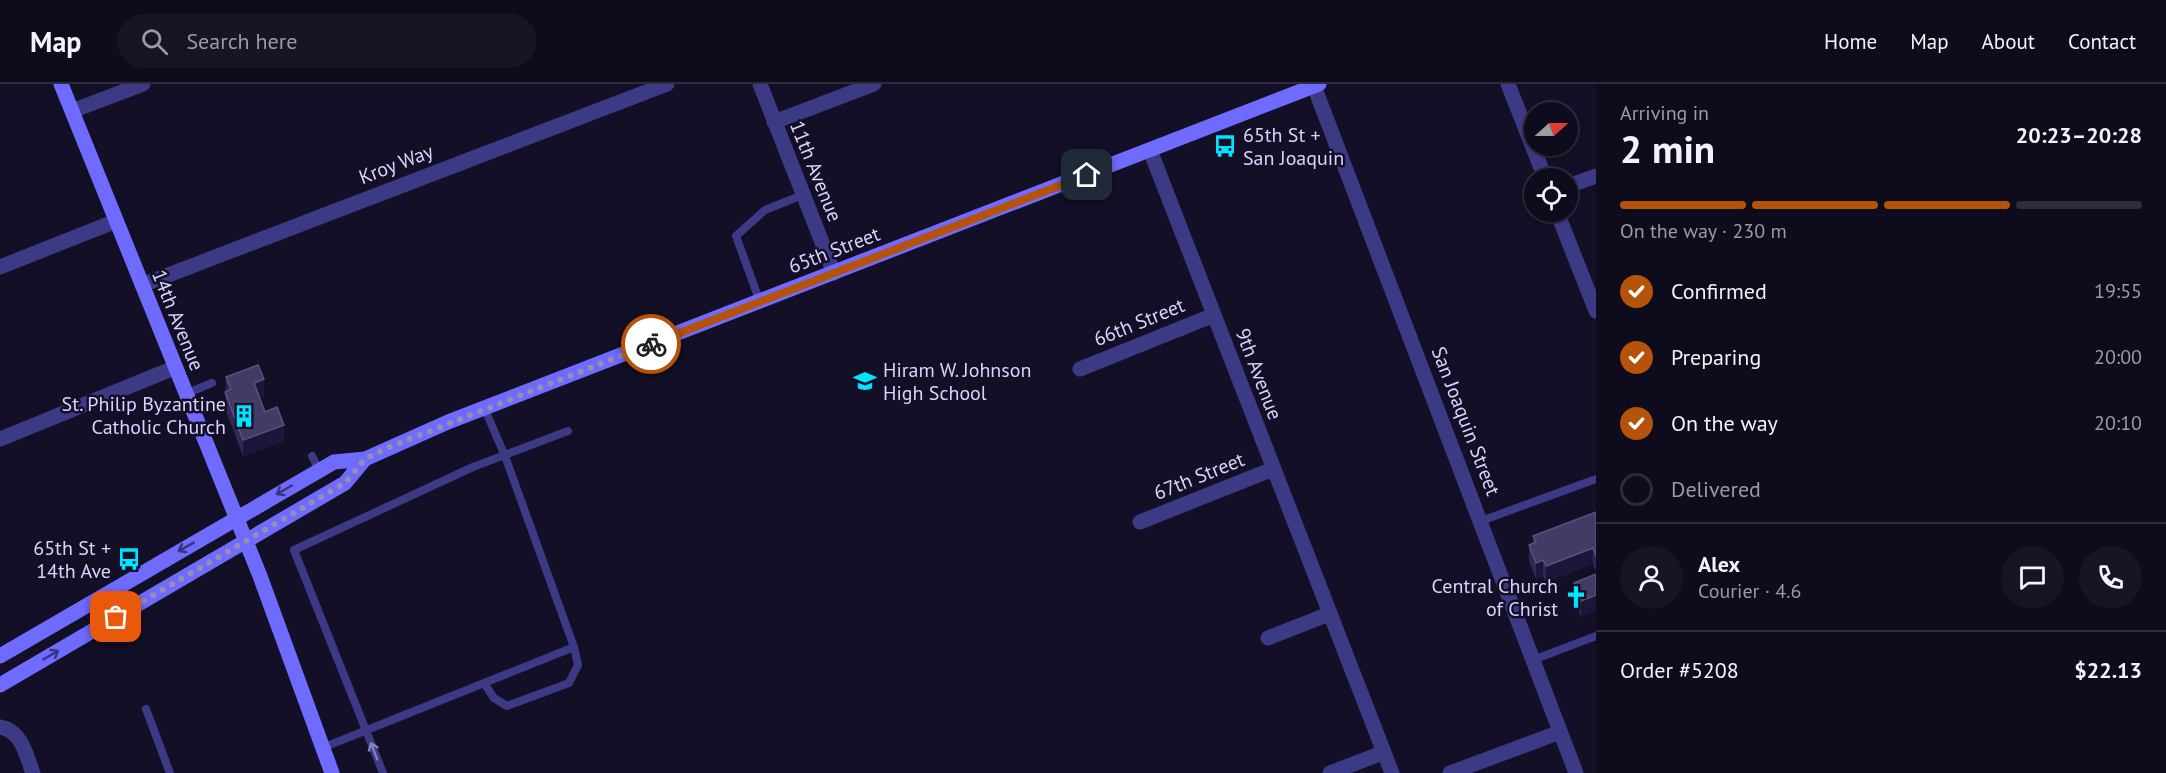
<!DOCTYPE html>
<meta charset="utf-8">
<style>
:root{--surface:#0e0b1c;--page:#171425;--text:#f1f3f6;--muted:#9b9ba3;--line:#2e2b3b;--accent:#b45309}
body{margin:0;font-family:"PT Sans",sans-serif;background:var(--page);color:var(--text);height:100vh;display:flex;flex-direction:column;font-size:22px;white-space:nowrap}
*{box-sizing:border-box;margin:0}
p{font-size:20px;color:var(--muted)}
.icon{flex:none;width:33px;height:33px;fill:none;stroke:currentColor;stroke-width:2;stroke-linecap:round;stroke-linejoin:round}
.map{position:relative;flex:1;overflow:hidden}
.details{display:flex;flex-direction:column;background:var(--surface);width:570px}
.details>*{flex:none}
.needle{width:39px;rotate:69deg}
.controls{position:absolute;left:1524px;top:18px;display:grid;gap:12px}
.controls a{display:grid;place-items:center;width:54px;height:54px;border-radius:50%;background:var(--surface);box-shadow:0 2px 4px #0004,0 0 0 2px var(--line);font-size:30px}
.pin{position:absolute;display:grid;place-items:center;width:51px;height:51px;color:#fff;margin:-26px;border-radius:12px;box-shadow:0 3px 9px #0006}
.courier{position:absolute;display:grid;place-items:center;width:60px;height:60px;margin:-30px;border:4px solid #b45309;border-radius:50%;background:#fff;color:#222;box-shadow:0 2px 8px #0007}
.headline em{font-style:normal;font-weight:600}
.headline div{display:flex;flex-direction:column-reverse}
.headline{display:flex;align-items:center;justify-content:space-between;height:102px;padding:0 24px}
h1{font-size:39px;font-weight:600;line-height:45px}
.bar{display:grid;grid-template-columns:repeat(4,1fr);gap:9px 6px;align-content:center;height:72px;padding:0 24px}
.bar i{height:8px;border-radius:4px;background:var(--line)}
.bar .current{background:var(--accent)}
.bar p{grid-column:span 4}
.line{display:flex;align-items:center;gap:15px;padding:0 24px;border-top:2px solid var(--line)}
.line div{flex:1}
.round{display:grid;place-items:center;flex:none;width:63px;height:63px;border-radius:32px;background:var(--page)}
ol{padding:0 24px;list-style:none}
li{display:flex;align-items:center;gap:18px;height:66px}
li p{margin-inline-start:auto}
li .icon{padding:6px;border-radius:50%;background:var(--accent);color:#fff;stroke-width:4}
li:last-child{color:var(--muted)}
li i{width:33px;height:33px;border:3px solid var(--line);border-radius:50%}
header{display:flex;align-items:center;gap:36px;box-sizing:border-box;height:84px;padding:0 30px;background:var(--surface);border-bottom:2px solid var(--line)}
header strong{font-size:28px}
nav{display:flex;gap:33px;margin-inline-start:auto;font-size:21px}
.search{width:420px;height:54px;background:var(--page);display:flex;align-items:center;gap:15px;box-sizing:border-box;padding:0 21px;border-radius:33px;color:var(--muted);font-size:22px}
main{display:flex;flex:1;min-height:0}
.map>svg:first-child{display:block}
</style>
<header>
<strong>Map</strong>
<div class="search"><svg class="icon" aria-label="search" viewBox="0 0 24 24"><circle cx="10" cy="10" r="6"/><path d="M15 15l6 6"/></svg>Search here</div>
<nav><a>Home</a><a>Map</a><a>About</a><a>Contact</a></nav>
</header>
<main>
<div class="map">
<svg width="1596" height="689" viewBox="0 0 1596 689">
<rect width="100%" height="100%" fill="#130f26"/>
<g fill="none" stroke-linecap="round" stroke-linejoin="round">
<!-- lane -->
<path stroke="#3d3a85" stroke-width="8" d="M760 218 736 152 765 126 805 110
M185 310 212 299
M312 372 319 386
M1481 437 1596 395
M1533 576 1596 552
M484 599 494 614 507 622 569 599 578 581 574 563 505 372 486 328
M146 625 170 689
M322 664 574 563
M383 689 294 466 473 383 568 347"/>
<!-- street -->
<path stroke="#3d3a85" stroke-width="15" d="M760 0 834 189
M1508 0 1545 94
M1314 2 1576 689
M72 27 143 0
M774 38 874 0
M1150 66 1392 689
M1568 102 1596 92
M1557 128 1596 227
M0 183 116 137
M142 201 667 0
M1080 285 1214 231
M0 355 174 284
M1140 438 1273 385
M1268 554 1329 530
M0 643C22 647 26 671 33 689
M1330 689 1382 669
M1450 689 1560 648"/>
<!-- secondary -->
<path stroke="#6f6bff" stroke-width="15" d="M61 0 260 492 332 689
M0 572 334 378 365 375 448 338 1319 0
M0 601 345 399 365 375"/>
</g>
<!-- wall -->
<path fill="#312854" d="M226 293 264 312 259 313 265 328 284 357 243 372 225 324Z
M1596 428V488L1593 480 1546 498 1543 492 1536 495 1529 477V461L1533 459V452Z
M1596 490 1581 533 1574 515V499Z"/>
<!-- shaded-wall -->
<path fill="#1d163a" d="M264 295V312L254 315V299Z
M284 341V357L243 372V356Z
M1593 464V480L1546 498V482Z
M1543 476V492L1536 495V479Z
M1596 511V527L1581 533V517Z"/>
<!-- building -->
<path fill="#433a66" stroke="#5a527e" stroke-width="1.5" d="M258 281 264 295 254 299 265 328 277 323 284 341 243 356 225 308 231 305 226 293Z
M1596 428V472L1593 464 1546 482 1543 476 1536 479 1529 461 1536 458 1533 452Z
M1596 490V511L1581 517 1574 499Z"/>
<!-- one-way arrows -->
<defs><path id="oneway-shaft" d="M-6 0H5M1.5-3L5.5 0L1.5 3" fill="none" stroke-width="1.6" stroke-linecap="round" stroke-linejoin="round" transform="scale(1.5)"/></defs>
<g stroke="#38347d">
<use href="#oneway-shaft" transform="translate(284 406) rotate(150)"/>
<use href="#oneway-shaft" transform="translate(186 463) rotate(151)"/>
<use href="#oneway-shaft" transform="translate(51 571) rotate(-30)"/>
</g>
<use stroke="#837fbc" href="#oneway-shaft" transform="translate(374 667) rotate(-111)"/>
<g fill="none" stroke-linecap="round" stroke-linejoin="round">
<!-- done -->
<path stroke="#948fb3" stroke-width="6" stroke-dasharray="0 10.8" d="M116 533 345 399 365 375 387 364 651 260"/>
<!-- route -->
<path stroke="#b45309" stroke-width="8" d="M651 260 1087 91"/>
</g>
<!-- icons -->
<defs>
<g id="bus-bare" transform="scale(1.8)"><path d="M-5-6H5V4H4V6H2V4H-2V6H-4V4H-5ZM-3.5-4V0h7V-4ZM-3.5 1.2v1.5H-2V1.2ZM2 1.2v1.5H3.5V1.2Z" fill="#00e5ff" stroke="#130f26" stroke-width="2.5" paint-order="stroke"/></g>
<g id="school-bare" transform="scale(1.8)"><path d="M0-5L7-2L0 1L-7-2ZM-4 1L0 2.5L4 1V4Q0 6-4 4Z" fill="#00e5ff" stroke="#130f26" stroke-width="2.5" paint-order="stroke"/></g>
<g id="building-bare" transform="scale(1.8)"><path d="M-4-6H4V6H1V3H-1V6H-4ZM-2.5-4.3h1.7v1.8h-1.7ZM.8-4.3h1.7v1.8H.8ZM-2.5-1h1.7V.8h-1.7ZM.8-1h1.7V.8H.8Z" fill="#00e5ff" stroke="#130f26" stroke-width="2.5" paint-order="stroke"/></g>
<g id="church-bare" transform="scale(1.8)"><path d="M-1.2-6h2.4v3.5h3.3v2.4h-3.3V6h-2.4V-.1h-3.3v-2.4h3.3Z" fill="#00e5ff" stroke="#130f26" stroke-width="2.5" paint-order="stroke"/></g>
</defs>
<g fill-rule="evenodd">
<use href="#bus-bare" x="1225" y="62"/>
<use href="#school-bare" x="865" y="297"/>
<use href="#building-bare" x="244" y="332"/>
<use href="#bus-bare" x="129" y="475"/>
<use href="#church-bare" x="1576" y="513"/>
</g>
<g text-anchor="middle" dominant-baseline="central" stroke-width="5" stroke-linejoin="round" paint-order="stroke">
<!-- poi labels -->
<g font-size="20" fill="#d9d4ff" stroke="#130f26" text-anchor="end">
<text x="1243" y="51" text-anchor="start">65th St +<tspan x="1243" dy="23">San Joaquin</tspan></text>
<text x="883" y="286" text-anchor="start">Hiram W. Johnson<tspan x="883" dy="23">High School</tspan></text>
<text x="226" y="320">St. Philip Byzantine<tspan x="226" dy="23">Catholic Church</tspan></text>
<text x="111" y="464">65th St +<tspan x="111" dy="23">14th Ave</tspan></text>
<text x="1558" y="502">Central Church<tspan x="1558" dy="23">of Christ</tspan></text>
</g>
<!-- street labels -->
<g font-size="20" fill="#d9d4ff" stroke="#130f26">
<text transform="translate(396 80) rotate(-21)">Kroy Way</text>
<text transform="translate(816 87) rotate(68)">11th Avenue</text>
<text transform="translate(834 166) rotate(-21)">65th Street</text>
<text transform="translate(178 236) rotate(68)">14th Avenue</text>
<text transform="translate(1139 238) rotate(-22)">66th Street</text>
<text transform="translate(1259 290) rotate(69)">9th Avenue</text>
<text transform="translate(1466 337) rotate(69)">San Joaquin Street</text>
<text transform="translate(1199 392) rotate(-22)">67th Street</text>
</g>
</g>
</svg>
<div class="controls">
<a><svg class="needle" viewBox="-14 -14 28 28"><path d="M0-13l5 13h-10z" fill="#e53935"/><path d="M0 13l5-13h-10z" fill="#9b9ba3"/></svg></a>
<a><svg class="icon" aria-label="locate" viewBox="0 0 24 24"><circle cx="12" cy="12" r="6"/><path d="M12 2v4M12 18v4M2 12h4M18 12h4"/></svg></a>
</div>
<div class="pin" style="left:116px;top:533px;background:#ea580c"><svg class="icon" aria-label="bag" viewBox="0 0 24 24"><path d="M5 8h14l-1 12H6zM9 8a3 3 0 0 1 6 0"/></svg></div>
<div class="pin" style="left:1087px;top:91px;background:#1f2937"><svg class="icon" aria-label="home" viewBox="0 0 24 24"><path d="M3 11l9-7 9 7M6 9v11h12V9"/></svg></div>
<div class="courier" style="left:651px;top:260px"><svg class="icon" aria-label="bike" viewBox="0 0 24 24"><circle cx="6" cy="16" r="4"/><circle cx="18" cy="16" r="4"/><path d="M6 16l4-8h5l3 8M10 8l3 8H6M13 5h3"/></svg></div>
</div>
<section class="details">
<div class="headline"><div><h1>2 min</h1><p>Arriving in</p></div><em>20:23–20:28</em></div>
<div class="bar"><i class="current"></i><i class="current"></i><i class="current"></i><i></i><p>On the way · 230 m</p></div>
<ol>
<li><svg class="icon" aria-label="check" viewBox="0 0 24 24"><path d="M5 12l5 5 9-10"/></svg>Confirmed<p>19:55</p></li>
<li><svg class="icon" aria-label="check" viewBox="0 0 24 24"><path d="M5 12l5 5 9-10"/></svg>Preparing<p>20:00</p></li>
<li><svg class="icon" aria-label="check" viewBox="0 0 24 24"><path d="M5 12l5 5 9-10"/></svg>On the way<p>20:10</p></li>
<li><i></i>Delivered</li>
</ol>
<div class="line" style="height:108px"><a class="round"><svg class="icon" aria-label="person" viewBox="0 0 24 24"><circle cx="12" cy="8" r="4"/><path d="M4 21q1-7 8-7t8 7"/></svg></a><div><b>Alex</b><p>Courier · 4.6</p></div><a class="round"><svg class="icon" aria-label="chat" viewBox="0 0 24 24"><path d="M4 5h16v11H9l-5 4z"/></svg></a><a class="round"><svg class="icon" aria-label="phone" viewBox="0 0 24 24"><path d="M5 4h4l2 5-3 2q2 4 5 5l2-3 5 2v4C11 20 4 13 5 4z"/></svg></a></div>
<div class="line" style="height:78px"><div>Order #5208</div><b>$22.13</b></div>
</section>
</main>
